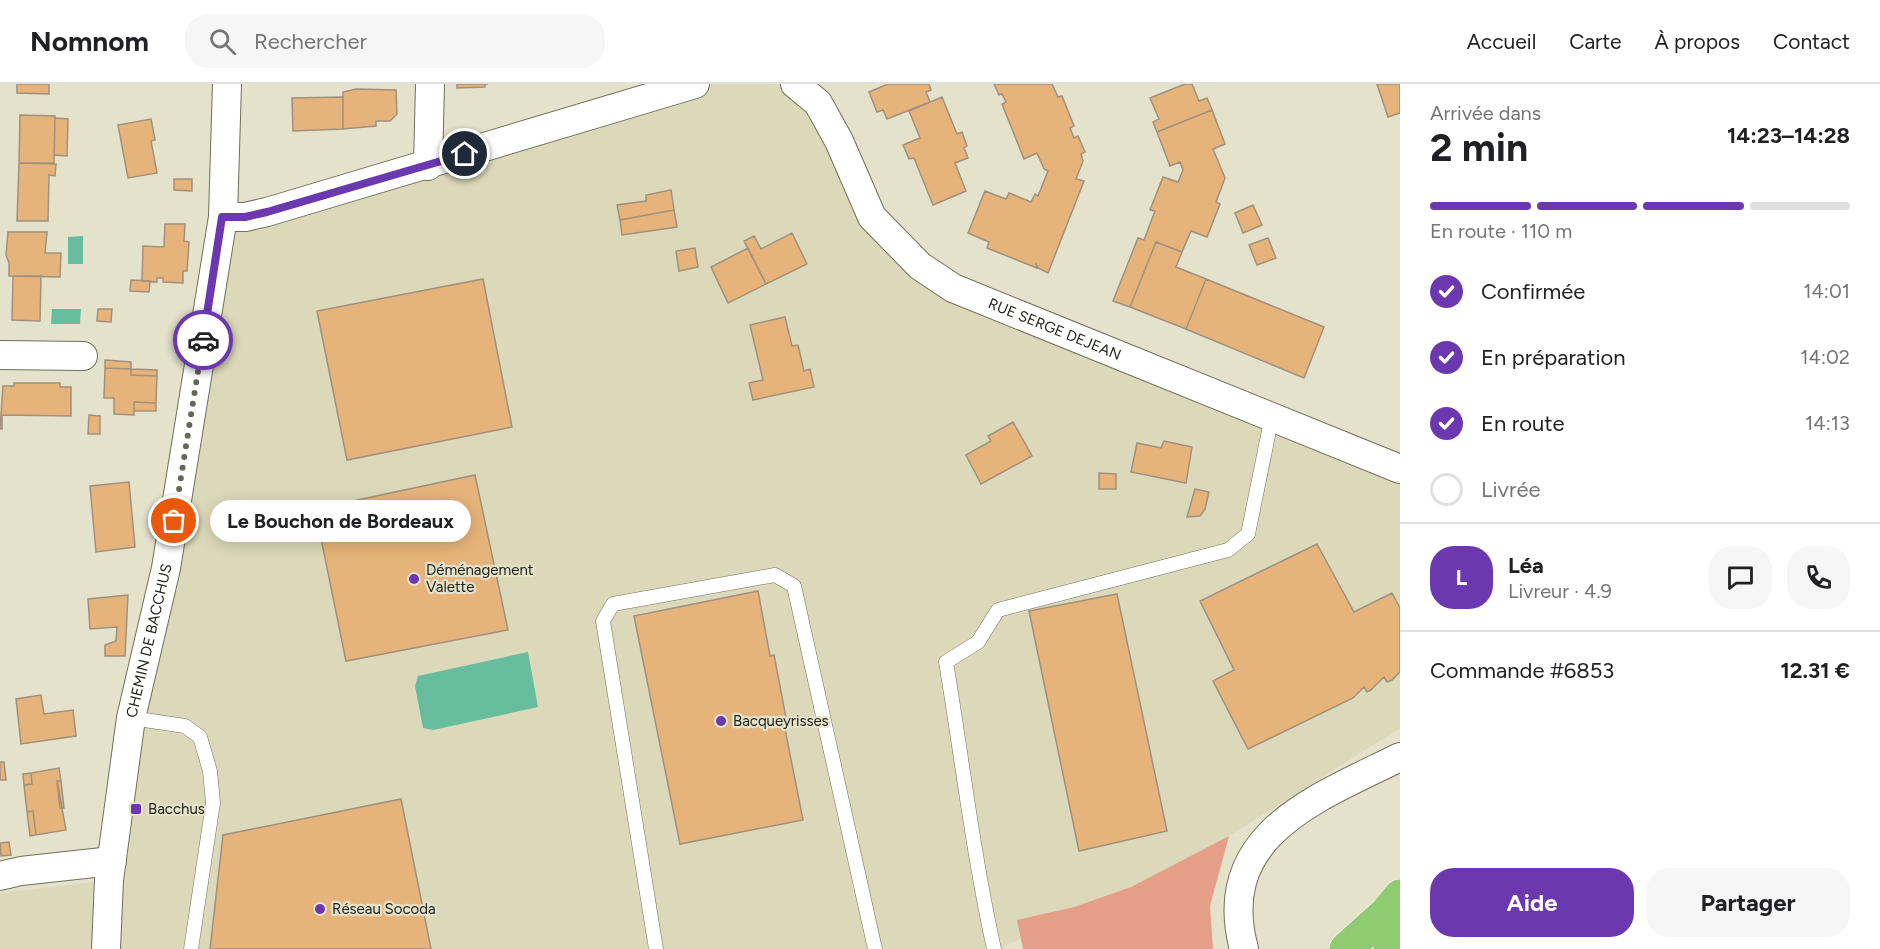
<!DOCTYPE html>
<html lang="fr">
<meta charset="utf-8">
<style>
:root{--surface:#fff;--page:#f6f6f6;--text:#202124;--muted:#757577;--line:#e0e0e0;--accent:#6c38af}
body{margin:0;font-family:Figtree,sans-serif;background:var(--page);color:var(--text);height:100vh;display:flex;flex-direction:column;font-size:22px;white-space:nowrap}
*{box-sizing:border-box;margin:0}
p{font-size:20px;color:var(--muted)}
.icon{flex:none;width:33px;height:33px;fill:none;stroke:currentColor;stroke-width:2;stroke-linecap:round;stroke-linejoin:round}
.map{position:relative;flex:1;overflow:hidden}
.panel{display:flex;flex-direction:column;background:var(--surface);width:480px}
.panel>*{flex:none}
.pin{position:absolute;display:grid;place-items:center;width:51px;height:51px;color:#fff;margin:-26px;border:3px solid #fff;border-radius:50%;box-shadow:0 2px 6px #0007}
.courier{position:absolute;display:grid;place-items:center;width:60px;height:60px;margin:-30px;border:4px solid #6c38af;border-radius:50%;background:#fff;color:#222;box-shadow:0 2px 8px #0007}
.bubble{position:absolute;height:42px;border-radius:21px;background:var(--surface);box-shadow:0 3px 15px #0003;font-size:20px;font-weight:700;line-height:42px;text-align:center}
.overview em{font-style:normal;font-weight:700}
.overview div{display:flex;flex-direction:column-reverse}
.overview{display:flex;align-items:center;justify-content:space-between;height:102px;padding:0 30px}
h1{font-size:39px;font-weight:700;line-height:45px}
.bar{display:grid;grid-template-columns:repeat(4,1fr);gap:9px 6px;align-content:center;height:72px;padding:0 30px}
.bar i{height:8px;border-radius:4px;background:var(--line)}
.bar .selected{background:var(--accent)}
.bar p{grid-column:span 4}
.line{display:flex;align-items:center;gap:15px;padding:0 30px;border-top:2px solid var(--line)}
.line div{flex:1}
.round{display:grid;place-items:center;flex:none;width:63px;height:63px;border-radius:24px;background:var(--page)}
ol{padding:0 30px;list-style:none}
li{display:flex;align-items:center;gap:18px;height:66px}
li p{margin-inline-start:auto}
li .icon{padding:6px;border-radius:50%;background:var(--accent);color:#fff;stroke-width:4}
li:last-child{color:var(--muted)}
li i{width:33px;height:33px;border:3px solid var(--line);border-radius:50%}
.action{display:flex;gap:12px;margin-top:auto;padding:12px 30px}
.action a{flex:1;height:69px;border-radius:24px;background:var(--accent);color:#fff;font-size:24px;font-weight:700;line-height:69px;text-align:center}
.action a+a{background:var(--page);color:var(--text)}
header{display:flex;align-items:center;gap:36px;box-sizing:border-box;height:84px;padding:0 30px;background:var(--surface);border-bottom:2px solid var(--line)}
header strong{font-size:28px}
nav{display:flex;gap:33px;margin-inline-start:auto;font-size:21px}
.search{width:420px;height:54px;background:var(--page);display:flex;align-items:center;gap:15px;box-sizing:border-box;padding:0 21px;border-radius:24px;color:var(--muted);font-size:22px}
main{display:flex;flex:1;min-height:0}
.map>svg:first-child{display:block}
</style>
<header>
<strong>Nomnom</strong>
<div class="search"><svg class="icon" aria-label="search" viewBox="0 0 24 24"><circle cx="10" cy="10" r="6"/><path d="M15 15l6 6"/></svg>Rechercher</div>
<nav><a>Accueil</a><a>Carte</a><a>À propos</a><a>Contact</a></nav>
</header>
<main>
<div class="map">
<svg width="1400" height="865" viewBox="0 0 1400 865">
<rect width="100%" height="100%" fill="#e4e2cb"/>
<!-- built -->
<path fill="#dcd9ba" d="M695 0H795L839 57 920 182 1400 385V644L1229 752 1131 803 1005 862 1004 865H0V809L109 796 223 133Z"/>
<!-- green -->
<path fill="#e59f89" d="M1229 752 1210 822 1213 865H1023L1017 836 1074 823 1131 803Z"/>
<!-- water -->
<path fill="#68bc9e" d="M83 152V180H68V153Z
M52 225H81L80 240H51Z
M528 568 538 623 433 646 423 644 415 602 418 592Z"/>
<!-- building -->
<path fill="#e6b47a" stroke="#a0907f" stroke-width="1.5" d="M17 0H49V10L17 9Z
M457 0H488H485V3L457 4Z
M888 0H929L931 6 926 8 930 18 887 35 883 26 877 28 869 8Z
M994 0H1052L1058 13 1062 12 1074 42 1070 44 1074 54 1078 52 1085 68 1081 70 1083 77 1076 95 1084 97 1048 189 1038 184 1036 179 1037 184 987 164 989 158 968 149 985 107 1006 115 1009 109 1031 118 1035 110 1038 112 1048 87 1044 85 1037 69 1024 75 1002 20 1006 18 1002 10 999 11Z
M1185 0H1192L1199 17 1207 14 1212 26 1157 48 1153 38 1159 35 1150 14Z
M1377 0H1400V29L1388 33Z
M356 5 396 6 397 30 390 37H376V42L343 45V8Z
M343 13V45L293 47 292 14Z
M942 13 957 50 962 48 967 62 964 64 968 74 955 79 966 107 933 121 914 74 909 75 903 61 920 54 909 27Z
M1212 26 1225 60 1213 65 1225 94 1216 118 1220 120 1207 153 1191 147 1182 168 1156 158 1130 223 1113 217 1138 154 1144 156 1155 127 1150 126 1163 93 1178 98 1183 86 1180 78 1170 82 1157 48Z
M20 31 55 32 54 79H19Z
M55 34 68 35 67 72 54 71Z
M151 35 155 56 151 57 157 89 128 94 118 41Z
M19 79 56 80 55 92 49 91 48 137H17Z
M174 95H192V107L174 106Z
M671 106 674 126 620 136 617 121 646 117V111Z
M1253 121 1262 141 1243 149 1235 129Z
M674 126 677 143 622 151 620 136Z
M165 140H185L184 157 189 158 187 187H183V199L163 198V194H157V198L142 197 143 162 164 163Z
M8 148H47L45 169H61L60 193 9 192V179L6 171Z
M792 149 807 180 766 200 744 157 754 152 761 165Z
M1268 154 1276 174 1257 181 1249 161Z
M1156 158 1182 168 1176 183 1206 195 1186 245 1130 223Z
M695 164 698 183 679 187 676 167Z
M748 164 766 200 728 219 711 183Z
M13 192H41L40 237 12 236Z
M483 195 512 343 347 376 317 227Z
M1206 195 1324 243 1304 294 1186 245Z
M131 196 150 197 149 208 130 207Z
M98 225H112L111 238 97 237Z
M785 233 792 262 798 261 804 287 810 285 814 303 753 316 749 299 763 296 750 241Z
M105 276 131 278V285L105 284Z
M105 284 131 285V291L157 292 156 319 134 318V331L114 330V314H104Z
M131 285 157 286V292L131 291Z
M14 299H60V303H71V332L2 331V345H0L3 302H14Z
M134 318 156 319V327H134Z
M89 331 100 332V350H88Z
M1013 338 1032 372 981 400 966 371 991 357 988 352Z
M1164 357 1192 363 1186 399 1131 388 1137 359 1161 364Z
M1099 389 1116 390V405H1099Z
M475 391 508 546 346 577 315 425Z
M129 398 135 463 96 468 90 402Z
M1195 405 1209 408 1205 425 1200 432 1187 433Z
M1317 460 1354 528 1392 509 1400 524V588L1392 596 1387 598 1384 593 1371 606 1367 608 1364 603 1353 614 1248 665 1213 597 1234 586 1200 517Z
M758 507 770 572 774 571 787 639 784 640 803 736 680 760 634 532Z
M1117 510 1167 747 1079 767 1029 527Z
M128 511 125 572H105V561L116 557 117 543 90 545 88 515Z
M41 611 44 630 73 626 76 652 21 660 16 615Z
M0 678H4L6 696H0Z
M59 684 61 697H57L66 746 36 751 33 727 27 728 24 701 32 700 31 689Z
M31 689 32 700 24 701 23 690Z
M57 697H61L64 724H60Z
M401 715 431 865H210L223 751Z
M33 727 36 751 30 752 27 728Z
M9 758 11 771 1 772 0 759Z"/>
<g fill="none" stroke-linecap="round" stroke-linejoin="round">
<!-- lane casing -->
<g stroke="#716f5a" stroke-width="15">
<path id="lane" d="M131 634 185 642 200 653 210 687 213 719 191 865
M656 865 603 537 613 520 775 491 794 502 875 865
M994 865C973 770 962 674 946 578L978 558 998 526 1228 466 1248 450 1272 332"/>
</g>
<!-- street casing -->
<g stroke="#716f5a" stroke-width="30">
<g id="street">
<path id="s1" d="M795 0 818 19 839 57 872 133 920 182 953 204 1400 385"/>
<path d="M428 82 430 0"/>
<path d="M223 133H245L267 128 695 0"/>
<path d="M0 271 83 272"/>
<path d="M0 792 21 787 112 777"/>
<path id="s2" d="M106 865 109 796 131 634 166 484 223 133 227 0"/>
<path d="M1244 865C1213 750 1318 714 1400 673"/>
</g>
</g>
<!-- highway casing -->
<g stroke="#fff" stroke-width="34">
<path id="highway" d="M1346 865 1386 829 1400 812
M1390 865 1400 850"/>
</g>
<!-- lane -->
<use href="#lane" stroke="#fff" stroke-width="14"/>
<!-- street -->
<use href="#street" stroke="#fff" stroke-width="28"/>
<!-- highway -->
<use href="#highway" stroke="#90cb71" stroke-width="33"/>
</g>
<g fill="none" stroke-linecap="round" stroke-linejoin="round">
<!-- done -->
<path stroke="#676659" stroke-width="6" stroke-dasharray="0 10.8" d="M174 437 203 256"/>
<!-- route -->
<path stroke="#6c38af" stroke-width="8" d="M203 256 222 133H245L267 128 465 70"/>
</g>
<!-- markers -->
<g fill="#6c38af" stroke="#e4e2cb" stroke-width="2">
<circle cx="414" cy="495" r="6"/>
<circle cx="721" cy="637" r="6"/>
<rect x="130" y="719" width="12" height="12" rx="3"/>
<circle cx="320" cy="825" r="6"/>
</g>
<g text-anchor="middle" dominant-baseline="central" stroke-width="4.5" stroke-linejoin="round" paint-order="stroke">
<!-- street labels -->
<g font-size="15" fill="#24231b" stroke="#e4e2cb">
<text stroke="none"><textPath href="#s1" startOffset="374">RUE SERGE DEJEAN</textPath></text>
<text stroke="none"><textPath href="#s2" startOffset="312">CHEMIN DE BACCHUS</textPath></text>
</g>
<!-- poi labels -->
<g font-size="15" fill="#24231b" stroke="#e4e2cb" text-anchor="start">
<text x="426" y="486">Déménagement<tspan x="426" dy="17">Valette</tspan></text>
<text x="733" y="637">Bacqueyrisses</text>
<text x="148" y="725">Bacchus</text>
<text x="332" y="825">Réseau Socoda</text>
</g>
</g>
</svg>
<div class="pin" style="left:174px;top:437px;background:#ea580c"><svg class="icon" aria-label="bag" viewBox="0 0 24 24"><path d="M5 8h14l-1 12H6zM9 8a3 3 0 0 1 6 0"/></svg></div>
<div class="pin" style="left:465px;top:70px;background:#1f2937"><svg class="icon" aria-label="home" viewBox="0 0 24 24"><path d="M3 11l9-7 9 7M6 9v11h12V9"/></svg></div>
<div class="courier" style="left:203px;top:256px"><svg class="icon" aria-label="car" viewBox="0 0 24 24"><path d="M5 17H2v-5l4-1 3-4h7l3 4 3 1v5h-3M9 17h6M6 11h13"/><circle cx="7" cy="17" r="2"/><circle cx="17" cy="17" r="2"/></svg></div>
<div class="bubble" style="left:210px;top:416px;width:261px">Le Bouchon de Bordeaux</div>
</div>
<section class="panel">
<div class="overview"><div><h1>2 min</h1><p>Arrivée dans</p></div><em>14:23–14:28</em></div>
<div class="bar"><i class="selected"></i><i class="selected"></i><i class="selected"></i><i></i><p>En route · 110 m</p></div>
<ol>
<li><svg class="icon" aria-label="check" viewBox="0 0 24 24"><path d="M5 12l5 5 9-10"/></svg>Confirmée<p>14:01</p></li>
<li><svg class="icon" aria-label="check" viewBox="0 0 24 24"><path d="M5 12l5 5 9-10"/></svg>En préparation<p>14:02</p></li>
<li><svg class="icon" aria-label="check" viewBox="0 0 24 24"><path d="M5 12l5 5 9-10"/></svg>En route<p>14:13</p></li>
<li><i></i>Livrée</li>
</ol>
<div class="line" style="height:108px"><b class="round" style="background:var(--accent);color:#fff">L</b><div><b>Léa</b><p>Livreur · 4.9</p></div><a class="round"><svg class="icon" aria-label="chat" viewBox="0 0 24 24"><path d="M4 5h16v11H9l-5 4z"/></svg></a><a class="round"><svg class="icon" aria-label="phone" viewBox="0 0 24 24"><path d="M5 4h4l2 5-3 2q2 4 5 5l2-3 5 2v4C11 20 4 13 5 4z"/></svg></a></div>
<div class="line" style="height:78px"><div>Commande #6853</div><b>12.31 €</b></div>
<div class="action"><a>Aide</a><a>Partager</a></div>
</section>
</main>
